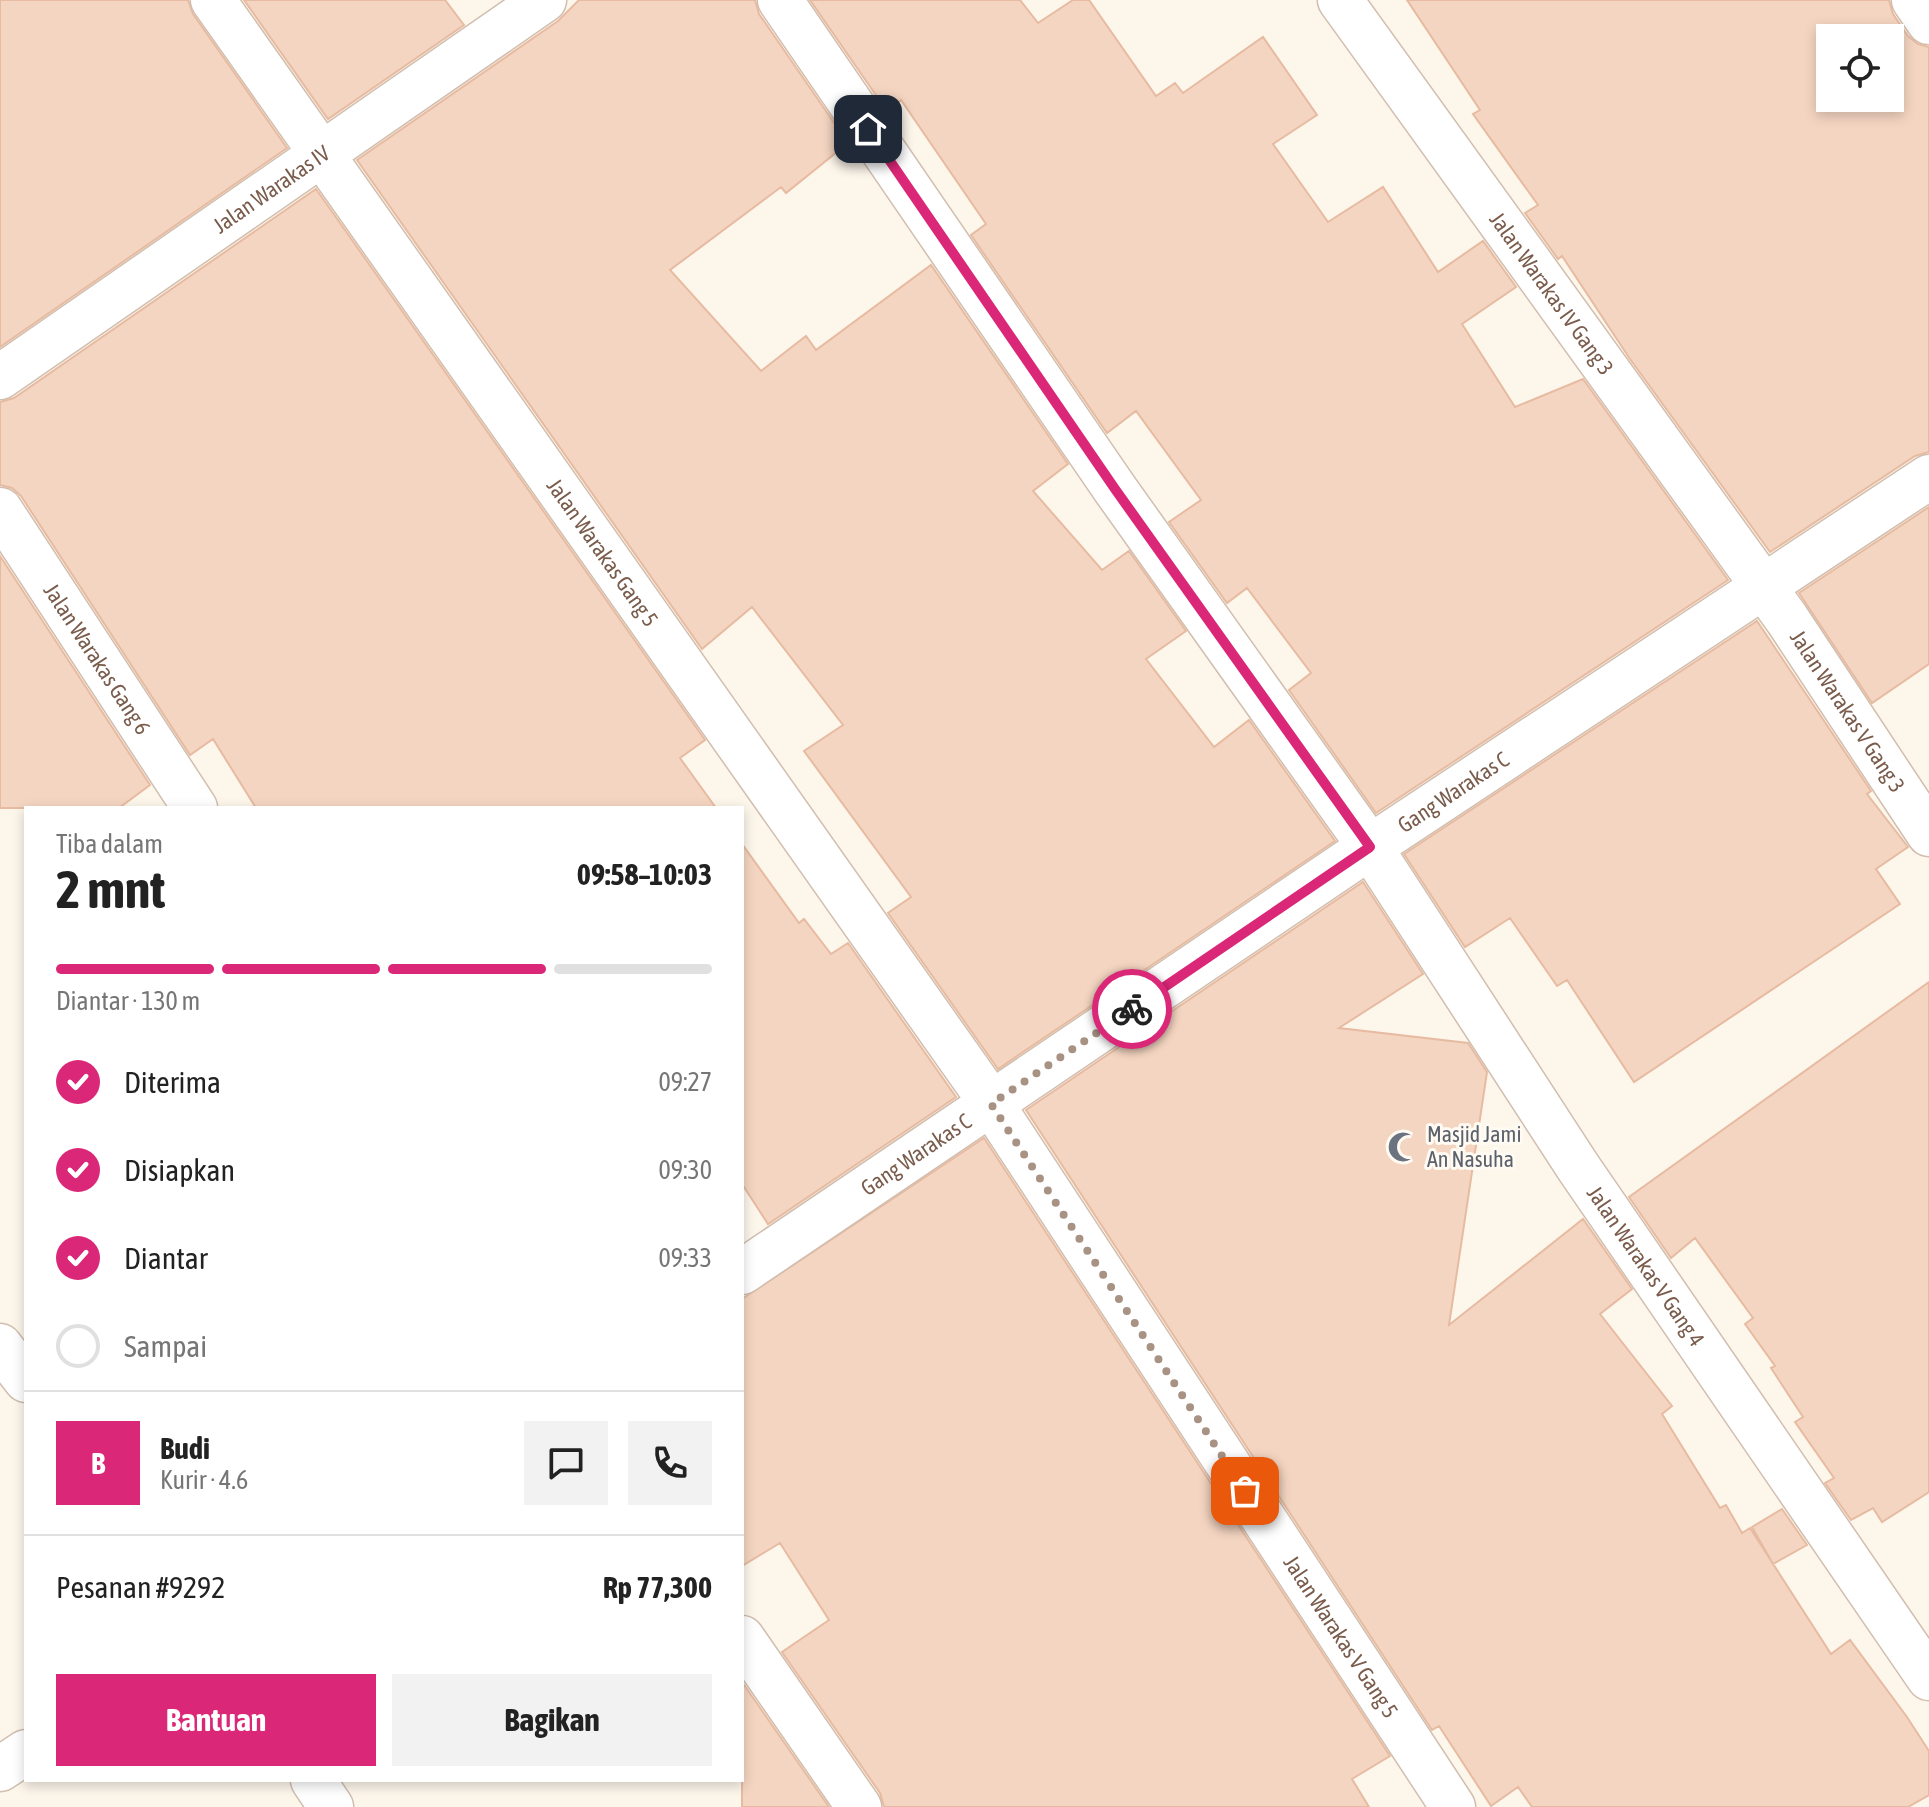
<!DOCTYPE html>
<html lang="id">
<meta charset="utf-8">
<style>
:root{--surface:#fff;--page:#f2f2f2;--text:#222;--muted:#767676;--line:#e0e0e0;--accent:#db2777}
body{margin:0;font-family:"Asap Condensed",sans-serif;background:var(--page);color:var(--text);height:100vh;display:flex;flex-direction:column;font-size:30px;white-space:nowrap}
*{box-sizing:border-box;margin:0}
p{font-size:26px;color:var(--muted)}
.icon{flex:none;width:44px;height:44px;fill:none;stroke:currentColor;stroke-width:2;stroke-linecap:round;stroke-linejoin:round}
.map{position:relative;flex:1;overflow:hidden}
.panel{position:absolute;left:24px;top:806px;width:720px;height:976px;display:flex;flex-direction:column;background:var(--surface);border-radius:0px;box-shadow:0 4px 12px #0003}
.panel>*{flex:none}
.fabs{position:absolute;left:1816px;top:24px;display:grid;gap:16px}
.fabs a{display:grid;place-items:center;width:88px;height:88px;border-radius:0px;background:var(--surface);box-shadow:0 4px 12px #0003;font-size:40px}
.pin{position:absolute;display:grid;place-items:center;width:68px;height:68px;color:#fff;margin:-34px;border-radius:16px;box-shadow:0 4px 12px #0006}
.courier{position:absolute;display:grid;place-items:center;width:80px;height:80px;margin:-40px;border:6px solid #db2777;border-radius:50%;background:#fff;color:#222;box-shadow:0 2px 10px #0007}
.summary em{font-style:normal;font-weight:700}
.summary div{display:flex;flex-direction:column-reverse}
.summary{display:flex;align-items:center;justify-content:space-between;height:136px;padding:0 32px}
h1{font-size:52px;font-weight:700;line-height:60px}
.bar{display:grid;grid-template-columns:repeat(4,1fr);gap:12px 8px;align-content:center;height:96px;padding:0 32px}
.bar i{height:10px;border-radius:6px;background:var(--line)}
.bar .current{background:var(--accent)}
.bar p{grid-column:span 4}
.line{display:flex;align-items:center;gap:20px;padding:0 32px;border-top:2px solid var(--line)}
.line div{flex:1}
.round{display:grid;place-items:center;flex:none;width:84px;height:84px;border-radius:0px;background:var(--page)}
ol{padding:0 32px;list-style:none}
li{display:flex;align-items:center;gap:24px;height:88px}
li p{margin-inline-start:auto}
li .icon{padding:8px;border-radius:50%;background:var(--accent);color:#fff;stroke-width:4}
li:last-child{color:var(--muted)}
li i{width:44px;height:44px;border:4px solid var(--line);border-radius:50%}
.button{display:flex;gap:16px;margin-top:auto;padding:16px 32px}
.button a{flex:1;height:92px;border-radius:0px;background:var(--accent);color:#fff;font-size:32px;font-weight:700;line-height:92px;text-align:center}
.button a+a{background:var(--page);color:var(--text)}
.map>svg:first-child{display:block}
</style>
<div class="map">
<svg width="1929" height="1807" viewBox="0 0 1929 1807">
<rect width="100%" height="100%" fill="#fdf6eb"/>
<!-- building -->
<path fill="#f4d5c1" stroke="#e7bba1" stroke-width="2" fill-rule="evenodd" d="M0 0H188L193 14 287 148 0 347Z
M244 0H445L464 25 328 119Z
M579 0H755L759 14 848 143 786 193 781 187 670 270 761 371 806 336 816 350 931 265 1068 464 1033 491 1102 570 1129 551 1186 631 1146 659 1214 747 1249 720 1335 841 998 1069 888 913 911 897 804 751 843 725 752 607 702 649 357 160 558 21Z
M810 0H1020L1038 23 1073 0H1089L1156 96 1175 83 1183 93 1263 37 1317 115 1273 144 1328 222 1383 187 1438 272 1483 241 1516 287 1462 324 1515 407 1583 379 1728 580 1376 813 1289 690 1311 673 1247 588 1227 603 1169 522 1201 500 1136 411 1107 433 971 235 986 224 901 100 887 111Z
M1407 0H1889L1893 14 1908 36 1918 44 1929 47V452L1915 456 1770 552 1630 359 1562 256 1558 259 1525 213 1538 205 1473 114 1480 110ZM1830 38H1890V98H1830Z
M316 189 705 740 680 758 716 808H256L213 739 190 755 21 496 12 488 0 485V402L14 398Z
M1929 507V664L1872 703 1799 593Z
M0 556 150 785 119 808H0Z
M1757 621 1871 791 1867 794 1908 847 1876 869 1900 904 1634 1082 1567 980 1557 986 1510 918 1465 947 1404 854Z
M742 844 799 923 804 919 831 954 848 943 956 1097 768 1224 742 1184Z
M1363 882 1423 974 1339 1028 1468 1043 1487 1072 1449 1325 1583 1219 1632 1289 1600 1314 1672 1406 1662 1414 1720 1508 1726 1505 1742 1533 1750 1528 1831 1654 1850 1640 1907 1717 1929 1751V1795L1908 1807H1532L1518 1787 1491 1806 1439 1726 1432 1730 1026 1110Z
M1929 982V1492L1882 1522 1873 1508 1851 1520 1825 1483 1834 1478 1795 1422 1803 1417 1771 1368 1775 1366 1745 1324 1753 1318 1695 1238 1671 1258 1629 1197Z
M984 1138 1390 1756 1352 1779 1369 1807H884L880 1793 782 1652 829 1620 780 1543 742 1566V1299Z
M1782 1509 1807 1545 1773 1564 1752 1527Z
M742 1682 829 1807H742Z"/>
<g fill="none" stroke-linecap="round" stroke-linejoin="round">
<!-- minor casing -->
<g stroke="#d1beaf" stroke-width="47">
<g id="minor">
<path id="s1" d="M213 0 983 1091 1453 1807"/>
<path id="s2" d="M780 0 1115 489 1370 847 1578 1167 1929 1678"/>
<path id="s3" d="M1340 0 1787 619 1929 834"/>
<path d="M1914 0 1929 22"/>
<path id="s4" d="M0 510 195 808"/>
<path id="s5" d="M742 1272 1370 847 1929 477"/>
<path d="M0 1346 26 1380"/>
<path d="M742 1638 859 1807"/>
<path d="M0 1769 26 1752"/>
<path d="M313 1780 331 1807"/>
</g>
</g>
<!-- tertiary casing -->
<g stroke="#d1beaf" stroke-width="47">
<g id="tertiary">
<path id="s6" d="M0 377 544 0"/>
</g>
</g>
<!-- minor -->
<use href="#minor" stroke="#fff" stroke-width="44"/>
<!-- tertiary -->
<use href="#tertiary" stroke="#fff" stroke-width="44"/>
</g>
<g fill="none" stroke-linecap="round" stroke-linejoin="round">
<!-- done -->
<path stroke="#a89284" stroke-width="8" stroke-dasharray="0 14.4" d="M1132 1009 991 1104 1245 1491"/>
<!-- route -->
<path stroke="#db2777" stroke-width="10" d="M868 129 1115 489 1370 847 1132 1009"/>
</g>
<!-- icons -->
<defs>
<g id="mosque-bare" transform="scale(2.4)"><path d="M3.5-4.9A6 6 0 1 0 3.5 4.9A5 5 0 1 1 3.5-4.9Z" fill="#6b7280" stroke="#fffaf2" stroke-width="2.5" paint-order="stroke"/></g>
</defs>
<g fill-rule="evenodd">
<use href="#mosque-bare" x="1403" y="1147"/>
</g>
<g text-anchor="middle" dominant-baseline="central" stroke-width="6" stroke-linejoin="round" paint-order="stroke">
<!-- street labels -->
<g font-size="22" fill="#7a5c4c" stroke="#fffaf2">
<text stroke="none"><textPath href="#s6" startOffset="330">Jalan Warakas IV</textPath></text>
<text stroke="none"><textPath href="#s3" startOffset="362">Jalan Warakas IV Gang 3</textPath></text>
<text stroke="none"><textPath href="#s1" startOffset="676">Jalan Warakas Gang 5</textPath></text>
<text stroke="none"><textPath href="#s4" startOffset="178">Jalan Warakas Gang 6</textPath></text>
<text stroke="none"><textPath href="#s3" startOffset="874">Jalan Warakas V Gang 3</textPath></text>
<text stroke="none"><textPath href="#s5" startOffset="858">Gang Warakas C</textPath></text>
<text stroke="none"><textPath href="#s5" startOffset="210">Gang Warakas C</textPath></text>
<text stroke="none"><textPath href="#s2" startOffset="1534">Jalan Warakas V Gang 4</textPath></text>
<text stroke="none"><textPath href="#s1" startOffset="1988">Jalan Warakas V Gang 5</textPath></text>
</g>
<!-- worship labels -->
<g font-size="22" fill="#5b616d" stroke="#fffaf2" text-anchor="start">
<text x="1427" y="1134">Masjid Jami<tspan x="1427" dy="25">An Nasuha</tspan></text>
</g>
</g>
</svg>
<div class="fabs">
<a><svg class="icon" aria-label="locate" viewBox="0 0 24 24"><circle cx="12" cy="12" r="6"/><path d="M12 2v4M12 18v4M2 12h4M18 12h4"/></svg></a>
</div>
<div class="pin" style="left:1245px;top:1491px;background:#ea580c"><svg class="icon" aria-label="bag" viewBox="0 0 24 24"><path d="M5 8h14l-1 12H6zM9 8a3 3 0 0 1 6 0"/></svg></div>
<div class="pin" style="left:868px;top:129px;background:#1f2937"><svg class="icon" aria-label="home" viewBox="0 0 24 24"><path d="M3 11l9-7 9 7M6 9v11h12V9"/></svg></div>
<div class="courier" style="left:1132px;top:1009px"><svg class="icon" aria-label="bike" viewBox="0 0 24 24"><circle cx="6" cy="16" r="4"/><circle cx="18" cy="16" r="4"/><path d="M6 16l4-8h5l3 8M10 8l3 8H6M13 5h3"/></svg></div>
<section class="panel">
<div class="summary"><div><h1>2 mnt</h1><p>Tiba dalam</p></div><em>09:58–10:03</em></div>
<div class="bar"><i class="current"></i><i class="current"></i><i class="current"></i><i></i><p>Diantar · 130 m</p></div>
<ol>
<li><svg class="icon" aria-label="check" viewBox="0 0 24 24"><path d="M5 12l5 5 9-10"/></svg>Diterima<p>09:27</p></li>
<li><svg class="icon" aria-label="check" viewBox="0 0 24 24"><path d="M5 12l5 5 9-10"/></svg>Disiapkan<p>09:30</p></li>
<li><svg class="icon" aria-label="check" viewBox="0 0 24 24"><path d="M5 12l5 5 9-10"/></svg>Diantar<p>09:33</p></li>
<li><i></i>Sampai</li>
</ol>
<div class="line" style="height:144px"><b class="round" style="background:var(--accent);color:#fff">B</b><div><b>Budi</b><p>Kurir · 4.6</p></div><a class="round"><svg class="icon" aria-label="chat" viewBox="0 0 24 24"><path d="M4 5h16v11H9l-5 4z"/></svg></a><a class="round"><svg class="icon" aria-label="phone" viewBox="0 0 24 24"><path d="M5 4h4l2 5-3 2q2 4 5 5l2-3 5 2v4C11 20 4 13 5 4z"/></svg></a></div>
<div class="line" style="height:104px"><div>Pesanan #9292</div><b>Rp 77,300</b></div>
<div class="button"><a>Bantuan</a><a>Bagikan</a></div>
</section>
</div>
